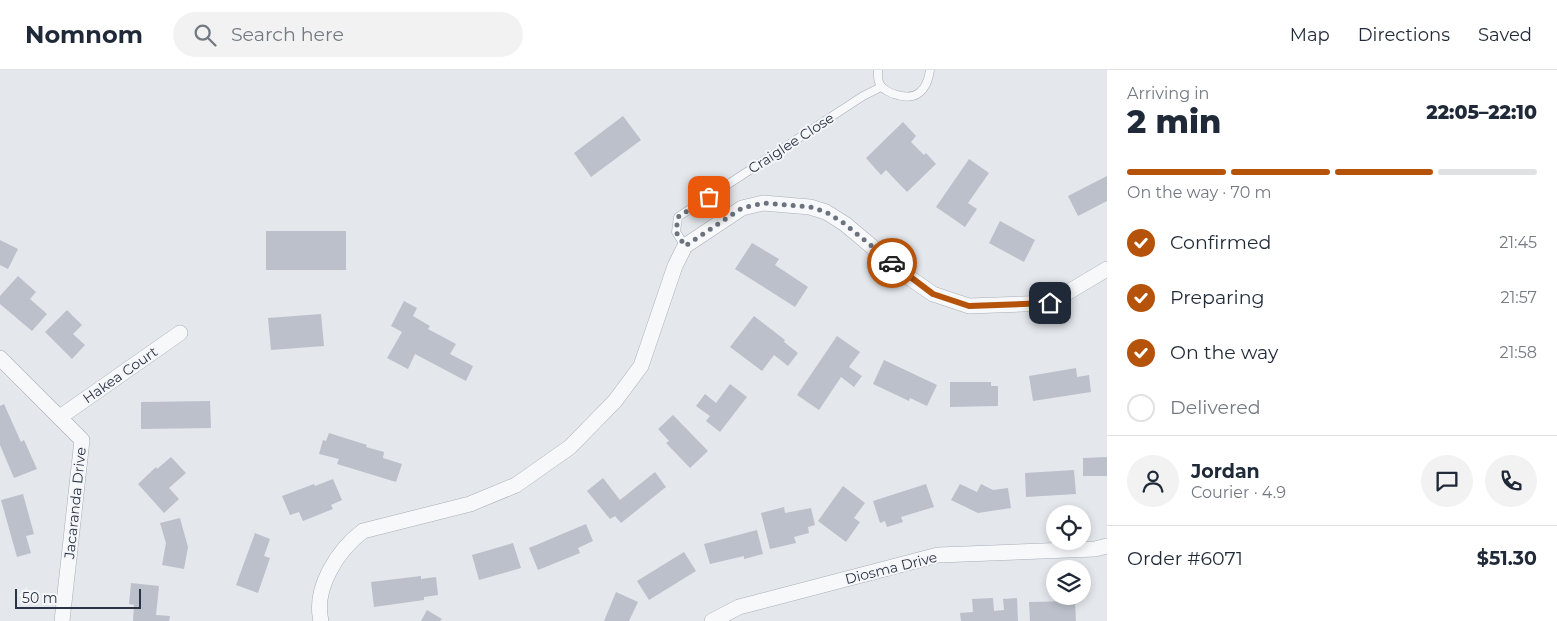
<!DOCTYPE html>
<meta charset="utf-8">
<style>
:root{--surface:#fff;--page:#f2f2f3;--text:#1f2937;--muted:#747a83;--line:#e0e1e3;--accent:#b45309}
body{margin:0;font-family:Montserrat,sans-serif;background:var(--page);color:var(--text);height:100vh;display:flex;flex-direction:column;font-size:19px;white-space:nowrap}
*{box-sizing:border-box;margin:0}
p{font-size:16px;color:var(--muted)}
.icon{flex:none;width:28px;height:28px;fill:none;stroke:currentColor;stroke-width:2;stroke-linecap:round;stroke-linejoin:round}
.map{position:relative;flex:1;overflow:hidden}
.sheet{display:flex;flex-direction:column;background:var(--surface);width:450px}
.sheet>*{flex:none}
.fabs{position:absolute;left:1046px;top:435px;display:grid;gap:10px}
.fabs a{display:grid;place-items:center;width:45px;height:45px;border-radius:50%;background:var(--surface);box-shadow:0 2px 8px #0003;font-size:25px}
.scale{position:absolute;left:15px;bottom:12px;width:126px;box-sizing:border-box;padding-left:5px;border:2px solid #2b3445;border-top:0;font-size:14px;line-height:18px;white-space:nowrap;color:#2b3445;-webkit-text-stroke:4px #f4f6f9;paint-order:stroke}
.pin{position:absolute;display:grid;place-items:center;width:42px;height:42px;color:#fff;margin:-21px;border-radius:10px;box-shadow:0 2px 8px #0006}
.courier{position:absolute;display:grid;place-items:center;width:50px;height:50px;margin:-25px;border:4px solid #b45309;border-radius:50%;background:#fff;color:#222;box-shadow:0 1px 6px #0007}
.summary em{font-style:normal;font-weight:800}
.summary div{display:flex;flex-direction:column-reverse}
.summary{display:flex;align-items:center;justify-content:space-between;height:85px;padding:0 20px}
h1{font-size:32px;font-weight:800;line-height:38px}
.bar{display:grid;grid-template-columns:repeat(4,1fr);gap:8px 5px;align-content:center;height:60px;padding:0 20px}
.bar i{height:6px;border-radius:4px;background:var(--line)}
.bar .selected{background:var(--accent)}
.bar p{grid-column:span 4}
.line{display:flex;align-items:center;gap:12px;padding:0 20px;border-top:1px solid var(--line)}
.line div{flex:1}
.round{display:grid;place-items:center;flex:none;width:52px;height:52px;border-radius:26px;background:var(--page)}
ol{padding:0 20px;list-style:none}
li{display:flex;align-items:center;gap:15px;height:55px}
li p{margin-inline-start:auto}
li .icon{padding:5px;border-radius:50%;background:var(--accent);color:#fff;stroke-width:4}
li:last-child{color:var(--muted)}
li i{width:28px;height:28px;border:2px solid var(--line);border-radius:50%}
header{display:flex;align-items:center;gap:30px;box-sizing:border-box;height:70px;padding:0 25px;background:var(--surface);border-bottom:1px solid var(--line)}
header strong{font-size:24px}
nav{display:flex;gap:28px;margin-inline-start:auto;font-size:18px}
.search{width:350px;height:45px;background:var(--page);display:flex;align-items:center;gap:12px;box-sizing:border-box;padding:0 18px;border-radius:28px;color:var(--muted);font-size:19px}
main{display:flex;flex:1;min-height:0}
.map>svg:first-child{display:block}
</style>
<header>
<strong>Nomnom</strong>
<div class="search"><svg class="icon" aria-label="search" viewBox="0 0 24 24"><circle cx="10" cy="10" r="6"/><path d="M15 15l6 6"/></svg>Search here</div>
<nav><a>Map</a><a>Directions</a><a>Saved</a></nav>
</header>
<main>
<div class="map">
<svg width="1107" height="551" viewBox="0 0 1107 551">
<rect width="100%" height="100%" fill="#e4e7ec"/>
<!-- building -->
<path fill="#bbc0ca" d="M623 46 641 70 591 107 574 83Z
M903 52 916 66 911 72 924 85 926 83 936 94 907 122 886 100 881 105 866 88Z
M969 89 989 103 968 133 977 139 965 157 936 137Z
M1107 106V131L1078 146 1068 126Z
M1000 151 1035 170 1024 192 989 173Z
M266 161H346V200H266Z
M0 170 18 179 8 199 0 195Z
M752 173 779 189 775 195 808 217 795 237 735 199Z
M18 206 36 222 30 229 47 244 32 261 0 234V226Z
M404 231 417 238 413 246 430 256 428 259 456 274 450 284 473 296 466 311 415 284 408 299 387 288 402 262 391 256Z
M67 240 82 255 73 264 85 275 72 289 45 262Z
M321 244 324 276 271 280 268 248Z
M754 246 785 270 784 272 798 283 788 296 774 285 762 301 730 277Z
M837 266 860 282 849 297 862 306 854 317 841 307 819 340 797 325Z
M884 290 937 315 927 336 910 328 909 331 873 314Z
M1076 298 1077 307 1089 305 1091 322 1033 331 1029 306Z
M950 312H991V316H998V336L950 337Z
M730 314 747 327 720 362 706 351 710 346 696 336 705 324 716 333Z
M210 331 211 358 141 359V332Z
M4 334 21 372 24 370 37 399 14 408 0 375V336Z
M673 345 708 381 690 398 666 373 669 371 658 359Z
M329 363 367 375 366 377 384 382 383 388 402 394 396 412 337 394 339 389 319 384 323 370 326 371Z
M171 387 186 403 169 418 179 429 164 443 138 414 156 397 157 399Z
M1107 387V406H1083V388Z
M1074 400 1076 424 1026 427 1025 403Z
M655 402 666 417 621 453 615 446 610 449 587 421 603 408 620 430Z
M333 409 342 430 331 435 333 439 303 451 299 442 290 445 282 426 314 414 315 416Z
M926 414 934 437 901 447 903 452 887 457 885 451 880 453 873 431Z
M960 414 977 422 981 414 993 420 1008 418 1011 438 978 443 951 430Z
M843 416 865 433 854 448 860 452 846 472 818 451Z
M23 424 34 464 26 466 31 483 17 487 1 430Z
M784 437 785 443 811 438 815 455 808 457 809 463 794 467 796 473 770 479 761 443Z
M180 448 188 477 184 499 162 495 166 473 160 453Z
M586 454 593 471 578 478 580 483 538 500 529 478Z
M757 460 763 484 744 489V486L710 494 704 474Z
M255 463 270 469 264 486 270 488 258 523 236 515Z
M513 473 521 498 479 510 472 485Z
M684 482 696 501 649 530 637 511Z
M421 506V509L436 507 438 525 424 527V530L374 537 371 512Z
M131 513 159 516 156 545 170 546 169 551H133L134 535 129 534Z
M616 522 638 532 629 551H604Z
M993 528 994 541 1004 540 1003 529 1017 528 1018 551H961L960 543 973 542 972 529Z
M1075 531 1076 551H1030L1029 532Z
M427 540 442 549 440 551H421Z"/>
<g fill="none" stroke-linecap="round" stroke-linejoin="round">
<!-- lane casing -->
<g stroke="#a9aeb7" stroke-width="9">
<path id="lane" d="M878 0C878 5 877 11 881 16 883 19 890 23 894 24 916 32 927 21 930 0
M685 176 676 162 678 147 863 26 881 17"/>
</g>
<!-- street casing -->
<g stroke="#a9aeb7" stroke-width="16">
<path id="street" d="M0 288 82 370 62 551
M60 347 180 263
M321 551C313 518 338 480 363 461L470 434 516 415 570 377 615 331 641 296 675 196 685 176 742 138 763 133 810 137 826 142 845 154 907 206 933 224 969 236 1050 233 1107 199
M712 551 739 537 938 485 1095 479 1107 476"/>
</g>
<!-- lane -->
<use href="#lane" stroke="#f7f8fa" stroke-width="8"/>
<!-- street -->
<use href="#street" stroke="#f7f8fa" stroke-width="15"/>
</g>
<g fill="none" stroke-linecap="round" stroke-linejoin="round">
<!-- done -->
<path stroke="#6c737f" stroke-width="5" stroke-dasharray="0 9" d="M709 127 678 147 676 162 685 176 742 138 764 133 810 137 826 142 845 154 892 193"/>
<!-- route -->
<path stroke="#b45309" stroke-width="6" d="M892 193 933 224 969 236 1050 233"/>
</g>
<g text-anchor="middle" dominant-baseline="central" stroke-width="4" stroke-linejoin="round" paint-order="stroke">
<!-- street labels -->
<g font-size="14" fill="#2b3445" stroke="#f4f6f9">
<text transform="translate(791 73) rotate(-33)">Craiglee Close</text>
<text transform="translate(120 305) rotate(-35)">Hakea Court</text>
<text transform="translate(75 433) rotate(-84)">Jacaranda Drive</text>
<text transform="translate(891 498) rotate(-14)">Diosma Drive</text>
</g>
</g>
</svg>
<div class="fabs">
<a><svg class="icon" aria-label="locate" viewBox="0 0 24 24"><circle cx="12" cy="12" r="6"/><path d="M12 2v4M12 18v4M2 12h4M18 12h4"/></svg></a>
<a><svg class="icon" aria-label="layers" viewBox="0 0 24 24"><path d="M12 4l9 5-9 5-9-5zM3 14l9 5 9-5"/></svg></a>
</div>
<div class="scale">50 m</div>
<div class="pin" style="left:709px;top:127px;background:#ea580c"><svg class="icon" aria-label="bag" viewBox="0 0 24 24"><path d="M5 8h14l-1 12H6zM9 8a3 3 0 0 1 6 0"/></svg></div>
<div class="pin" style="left:1050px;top:233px;background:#1f2937"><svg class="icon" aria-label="home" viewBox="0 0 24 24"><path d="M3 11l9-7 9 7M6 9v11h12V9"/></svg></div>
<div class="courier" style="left:892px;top:193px"><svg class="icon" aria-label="car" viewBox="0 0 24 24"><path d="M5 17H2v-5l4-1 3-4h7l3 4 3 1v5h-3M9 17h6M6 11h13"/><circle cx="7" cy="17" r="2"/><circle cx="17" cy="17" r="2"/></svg></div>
</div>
<section class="sheet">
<div class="summary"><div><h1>2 min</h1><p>Arriving in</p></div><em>22:05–22:10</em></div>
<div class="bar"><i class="selected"></i><i class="selected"></i><i class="selected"></i><i></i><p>On the way · 70 m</p></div>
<ol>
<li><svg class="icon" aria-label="check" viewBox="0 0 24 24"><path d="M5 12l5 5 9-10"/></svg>Confirmed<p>21:45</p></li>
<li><svg class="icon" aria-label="check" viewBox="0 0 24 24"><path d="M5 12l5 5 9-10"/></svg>Preparing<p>21:57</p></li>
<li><svg class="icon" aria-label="check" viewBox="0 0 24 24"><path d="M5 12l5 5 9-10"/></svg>On the way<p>21:58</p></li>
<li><i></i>Delivered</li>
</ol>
<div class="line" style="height:90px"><a class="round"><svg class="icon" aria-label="person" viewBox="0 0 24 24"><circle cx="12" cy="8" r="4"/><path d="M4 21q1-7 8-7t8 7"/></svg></a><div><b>Jordan</b><p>Courier · 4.9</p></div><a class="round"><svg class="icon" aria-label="chat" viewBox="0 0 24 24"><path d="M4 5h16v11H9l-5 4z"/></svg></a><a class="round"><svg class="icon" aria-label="phone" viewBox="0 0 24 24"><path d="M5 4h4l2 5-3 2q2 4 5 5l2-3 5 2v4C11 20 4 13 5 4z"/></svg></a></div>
<div class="line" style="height:65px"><div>Order #6071</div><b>$51.30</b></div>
</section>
</main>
